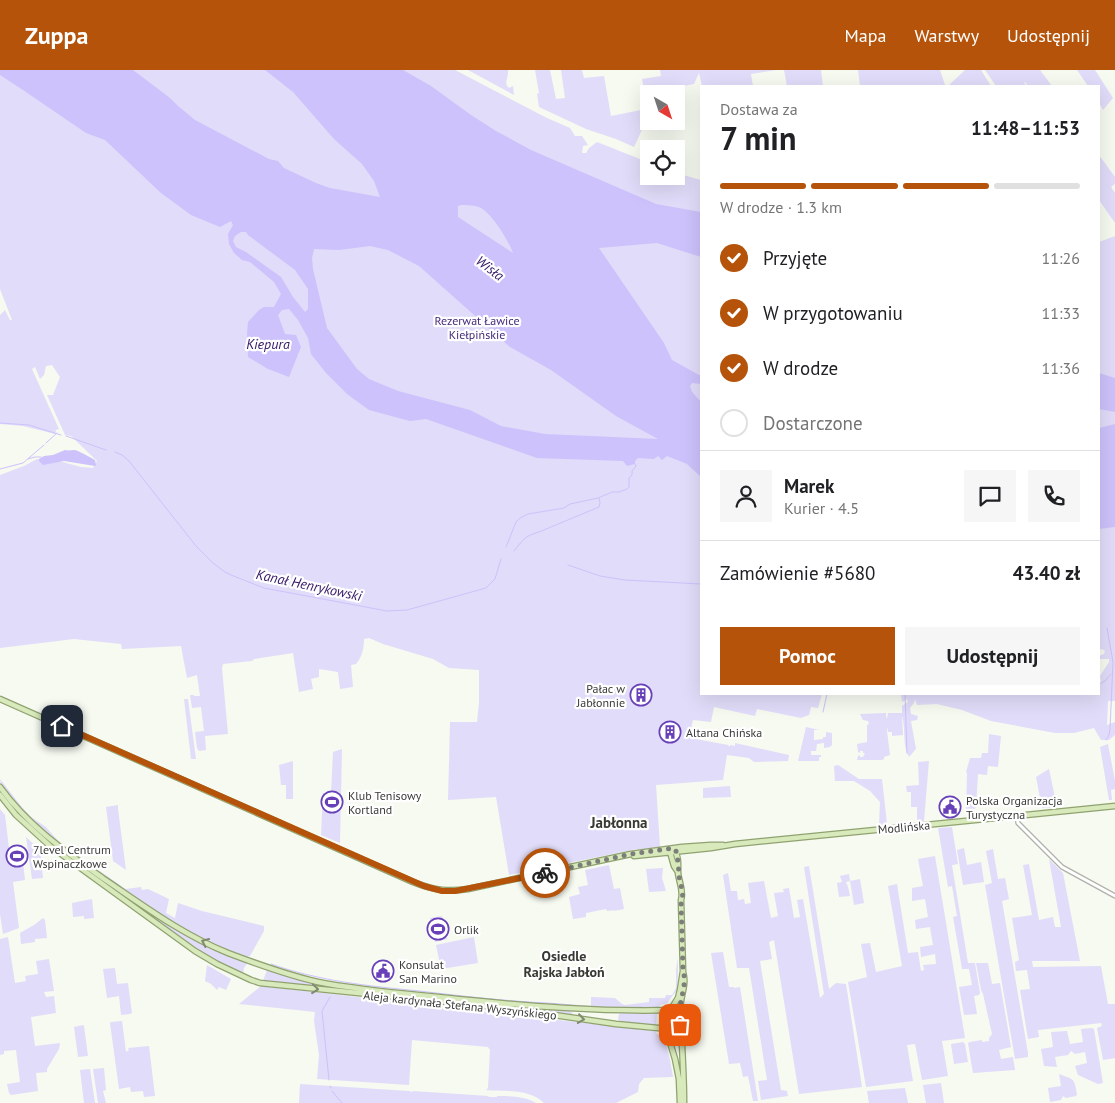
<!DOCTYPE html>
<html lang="pl">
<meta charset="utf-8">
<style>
:root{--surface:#fff;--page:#f6f6f6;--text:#202124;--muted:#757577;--line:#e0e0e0;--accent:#b45309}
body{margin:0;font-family:"PT Sans",sans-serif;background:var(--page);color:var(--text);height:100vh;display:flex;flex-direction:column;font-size:19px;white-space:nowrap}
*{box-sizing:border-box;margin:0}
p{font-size:16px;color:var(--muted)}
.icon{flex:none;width:28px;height:28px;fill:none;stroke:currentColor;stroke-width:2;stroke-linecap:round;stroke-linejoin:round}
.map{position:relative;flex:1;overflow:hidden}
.sheet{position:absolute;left:700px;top:15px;width:400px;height:610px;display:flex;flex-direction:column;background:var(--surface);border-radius:0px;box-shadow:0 5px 20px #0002}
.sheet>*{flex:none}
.needle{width:32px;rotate:141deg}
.fabs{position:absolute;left:640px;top:15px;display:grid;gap:10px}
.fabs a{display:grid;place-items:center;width:45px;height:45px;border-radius:0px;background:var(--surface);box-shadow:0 5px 20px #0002;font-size:25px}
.pin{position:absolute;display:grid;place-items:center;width:42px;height:42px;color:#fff;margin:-21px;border-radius:10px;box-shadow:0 2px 8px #0006}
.courier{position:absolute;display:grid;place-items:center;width:50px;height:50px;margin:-25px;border:4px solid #b45309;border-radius:50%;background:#fff;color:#222;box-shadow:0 1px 6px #0007}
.head em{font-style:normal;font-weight:800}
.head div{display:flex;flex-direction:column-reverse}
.head{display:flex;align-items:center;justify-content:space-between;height:85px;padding:0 20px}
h1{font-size:32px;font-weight:800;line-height:38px}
.bar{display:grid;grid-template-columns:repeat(4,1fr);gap:8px 5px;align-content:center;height:60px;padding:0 20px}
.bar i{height:6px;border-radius:4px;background:var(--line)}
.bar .current{background:var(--accent)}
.bar p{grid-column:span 4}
.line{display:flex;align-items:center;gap:12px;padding:0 20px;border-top:1px solid var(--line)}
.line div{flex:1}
.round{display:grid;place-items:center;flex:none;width:52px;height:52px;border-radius:0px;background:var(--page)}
ol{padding:0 20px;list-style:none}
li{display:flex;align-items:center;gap:15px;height:55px}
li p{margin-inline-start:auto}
li .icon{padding:5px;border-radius:50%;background:var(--accent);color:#fff;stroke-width:4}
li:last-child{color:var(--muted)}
li i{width:28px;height:28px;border:2px solid var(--line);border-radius:50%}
.cta{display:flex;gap:10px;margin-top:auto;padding:10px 20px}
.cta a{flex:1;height:58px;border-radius:0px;background:var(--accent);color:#fff;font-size:20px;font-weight:800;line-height:58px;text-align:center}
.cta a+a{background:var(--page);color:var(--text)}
header{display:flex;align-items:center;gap:30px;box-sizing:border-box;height:70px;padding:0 25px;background:var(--accent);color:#fff}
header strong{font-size:24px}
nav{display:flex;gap:28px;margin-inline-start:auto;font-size:18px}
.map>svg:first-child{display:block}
</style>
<header>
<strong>Zuppa</strong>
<nav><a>Mapa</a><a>Warstwy</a><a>Udostępnij</a></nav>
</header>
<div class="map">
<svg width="1115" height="1033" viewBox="0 0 1115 1033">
<rect width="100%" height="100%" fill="#f6faf1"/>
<!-- green -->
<path fill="#e1dcf9" d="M0 0H455L547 48 570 58 575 66H582L588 75 583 76 582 83H586L589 78 597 72C614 79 631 85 649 93V106H676V103L701 110V624H822L818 638 811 637 809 645 801 648 757 639 755 646 714 637 711 652 693 650 690 663 694 664 696 669 728 675 730 677V675L735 676V673L789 685 788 691 754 692 749 688 727 685 723 710 656 715 660 777 638 780 637 779 509 805 496 727 448 730 450 652H477L479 632V600L449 598 433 589 383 574 369 568 364 569C364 578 362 587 356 594L351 595 353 617 340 619 338 602 319 599V607L311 609 313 619 299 622 293 583 254 589 252 591 223 594 222 598 228 664 205 666 206 680 199 681 197 678 195 662 204 661 201 637 192 638 190 625H194V626H200L197 605 187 608 181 576 122 579 121 574 74 569 0 578V405L24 396 37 389 59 391 81 397 93 398 97 391 71 366 65 365 47 325H53L60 307 52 295 46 296 44 305 40 309 35 297 32 299 59 359 56 360 55 364 23 356 0 354V245L5 240 10 250H12L0 219Z
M468 0H508C509 7 503 13 509 18L513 16 514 25Z
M535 0H550L556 29 565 28 561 0H582L584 8 604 6 611 46 646 39 647 49 634 77 616 69 586 59 539 37 537 24 539 23Z
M660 0H776L751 4 753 16H702L699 3 694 14 662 20V24H649V34L647 35 642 9 661 6Z
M784 0H821L823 16H787Z
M858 0H940L945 15 860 16Z
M965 0H981L991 16H948Z
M985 0H1040L1052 16H1028L1025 12 1024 13 1027 16H996Z
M1077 0H1095L1113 28 1103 40 1099 33V16H1088Z
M1099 85 1115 107V114L1111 117 1115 123V153L1099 130Z
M1115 166V631H1108L1107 655 1115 652V665L1109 670H1101L1094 658 1074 663H1055L991 651 962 640 937 634 917 635 915 629 914 633 910 638 911 644 918 646 917 650 911 651 916 679 909 687C902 676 906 659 902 646L903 665 892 666V662H888L887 656V661L890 685 884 687V689L882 690H857L858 686 860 685V687H863L865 683H863V681H860V683L858 682 857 674 867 672V655L869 654 868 651 863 650 860 644 886 643V646L887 649 888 643H902V636L908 632 907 629 902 632 901 624H1099V613H1101L1100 606 1109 592V589H1099V586L1104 584 1105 581 1102 579 1099 580V172Z
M184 629H188L196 689H191Z
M806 657 819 660H814V670L823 669V667H826V662L832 663V675L830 677 824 678V673L817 674 816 681H811V685H821V687H819V691H798Z
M989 664 1001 666 998 697 988 696 987 705 978 704 976 738 967 742 966 741 967 703 966 702 970 688H981L982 683H988Z
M1108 674 1115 711V719L1111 720 1112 730H1109L1100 677Z
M342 679 340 773 321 765 323 723H331L333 682Z
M293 691V729H286V715H281L279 695Z
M929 691 924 751 917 752V737H911V722H907L906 716 919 715 918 692Z
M838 695 859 709H882L887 754 879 755 880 732 870 721 854 711H835L834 696Z
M1049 699 1057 737 1042 738 1036 707Z
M0 709 21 736 31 747 46 757 60 773 124 818 126 819 141 817 142 820 148 819 169 829 166 843 175 848 178 833 202 841 264 856V861L250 886C244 888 238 884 232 882 187 865 147 836 107 809 91 797 73 786 57 774 44 763 0 724 0 709Z
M730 716 731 727 703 728V718Z
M0 720 16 740 38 763 49 772 84 797 175 858 248 892 244 898 243 904 211 888 191 874 63 784 38 764 14 740 0 723Z
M118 735V739L126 800 113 791 106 737Z
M0 739 5 745 11 795 23 793 25 810 13 812 19 858 3 864 0 844Z
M952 757 958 794 952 795 968 893H975L980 923 979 925 974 926 977 944 964 945 959 917 972 915 969 899H962L953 847 957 846 952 816 948 817 938 758Z
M26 767 40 780 43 808 32 809Z
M964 778 967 795 981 792 984 812 963 815 957 780Z
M993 779 998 809 1005 808 1009 829 1002 831 1028 983V987L1015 989 985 815 992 813 986 781Z
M935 786 965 968 942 971 948 1006 922 1010 915 974 907 975 913 1011 866 1017 848 912 867 907 861 874 870 873 876 902 902 896 888 816 897 814 908 883 918 882 921 901 924 900 923 895 936 894 935 884 921 887 920 877 933 875 930 857 916 859 915 850 928 847 925 829 912 831V818L923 816 918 789Z
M1049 789 1063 803 1080 891H1032L1033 897 1101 896 1108 934H1115V988L1103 990 1097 958 1099 957 1102 956 1101 953 1038 960 1039 967 1028 969 1020 920 1030 919 1027 900 1016 901 1015 892 1019 890 1012 848 1032 845 1023 795 1029 794 1039 850 1053 847 1055 857H1061Z
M609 795 614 819 620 818 624 839C618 841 614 840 607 841L606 839 586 843V847L573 849 569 827 580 824 578 817 588 815 585 800Z
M809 796 829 919 836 913 846 914 862 1017 799 1024 774 870 769 872 772 889 760 891 781 1020 787 1021 788 1026 761 1030 758 1011 767 1010 749 898H737L723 805 728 803 731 821H737L738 830 744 829 745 834 751 833 748 813 764 811 771 848 778 846 774 823 784 822 783 819 789 818 794 848 800 847 797 830 803 829 820 928 824 924 823 918 804 797Z
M663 798 662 808 666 821 649 822 646 799Z
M849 804 850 811 860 809 864 833 854 835 850 811 846 812 848 817 850 826 839 827 837 813 842 812 840 806Z
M92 829 94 848 84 849V846L73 847 72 833Z
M442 846 447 869 435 872 430 848Z
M43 848 45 850 47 868 35 869V872L21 874 20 863 34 855Z
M8 867 15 913 26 911 25 906 38 904 36 891 49 889 54 921 44 922 46 927 54 926 56 943 31 947 35 976 60 973 59 979 47 999V1002L36 1003 38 1021 11 1025 9 1023 7 1014 20 1012 16 980 4 981V984L0 985V869Z
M474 867 478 893 441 899 436 875Z
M723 882 729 917H734V918L740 917 758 1031H753L748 1006 743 1007 740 993 729 994 711 883Z
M678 888V904L677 920 667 933 660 935 657 939 591 938V927L615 928 622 934 625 935 649 932V928H665L666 925H672L676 918V899Z
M976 893H988L992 914 1000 913 1011 977 999 980 1001 989 1013 987 1015 1000 973 1003 968 973 970 972 982 970V972L989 971V968L992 964 983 924 981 920Z
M207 895 231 909 226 920 219 917 217 920 211 914 205 911Z
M115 898 117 914 128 913 132 943 130 944 121 945 119 926 107 928 103 899Z
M267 900 294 909 333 918 568 940 573 943 568 946 263 911Z
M261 916 655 961 657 964 662 966C668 978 671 993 673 1007L644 1008 639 1014 638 1022 616 1033H544C529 1018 505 1022 486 1020L488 1018 490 980 488 977 412 970 409 1015 317 1009 319 985 314 951 315 942 239 934Z
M624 942H657L656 956 621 952 618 949 619 944Z
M122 951 126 982 129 980 128 978 149 976 155 1026 144 1027 143 1021 131 1022 130 1017 119 1019 110 953 111 952Z
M83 955 84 956 88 986 78 987 74 957Z
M1092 958 1094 959 1103 1013 1098 1014 1078 1005 1075 996 1087 993 1085 982 1075 984 1071 981 1068 985 1055 987 1057 997 1044 996 1041 979 1053 977 1051 962 1067 961 1070 974 1083 972 1081 959Z
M963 972 965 974 968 992 954 994 951 974Z
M104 998 106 1020 103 1021 106 1033H98L93 999Z
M90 999 95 1033H84L80 1000Z
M1059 1004C1075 1010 1074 1008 1077 1024L1076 1026 1066 1028 1063 1026 1061 1030 1050 1032 1048 1018 1061 1016Z
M941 1013 944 1033H926L923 1015Z
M300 1014 409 1021 412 1022 413 1021 488 1026 489 1027H497V1026C511 1026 525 1026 536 1033H299Z
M905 1018 908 1033H869L867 1021Z"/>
<!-- water -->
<path fill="#cdc2fb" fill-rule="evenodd" d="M0 0H133L170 28 178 36 195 50 269 89 278 91 284 98 316 113 330 118 380 127 374 111 362 94 334 69 293 22 265 0H403L431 16 471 45 496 61 531 80 656 134 701 142V187L657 173 599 178 664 273 672 290 699 305H701V314L692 313 690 316 692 322 701 332V407L687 394 667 386 662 390 658 386 654 389 638 388 635 391V394L627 396 623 391 537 388 426 349 410 351 369 340 347 324 326 303 311 284 308 268 298 250 289 239 282 240 278 245 285 264 296 265 301 277 289 307 268 299 248 287 247 263 248 252 259 240 264 237H274L281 224 274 212 250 192 242 190 234 183 229 174 228 164 233 155 231 151 220 157 191 145 161 123 105 70 86 63 23 20 0 5ZM461 135C467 135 475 135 481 138 492 144 509 171 513 183L458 147V136ZM241 162H246L248 165 295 200 308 219V239L305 242 293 227 281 207 246 182 236 177 233 171 235 166ZM370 176 388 180 419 196 510 277 551 300 616 346 658 369 545 364 501 356 470 340 398 321 369 309 357 299 327 258 313 199 312 188 314 179 339 180Z
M1099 303 1115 308V342L1099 339Z
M1115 354V457L1099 459V358Z
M65 380C68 381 71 380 74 380 78 380 91 388 95 390L96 395 95 396 64 391 43 395 39 391V389L44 386 53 385Z"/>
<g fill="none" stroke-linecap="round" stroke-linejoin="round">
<!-- stream -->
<path stroke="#cdc2fb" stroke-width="1" d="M0 353 29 355 61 365
M66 366 106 380
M46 373 57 363
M115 382 122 385 129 391 196 476 213 493 225 502 231 505 264 518 387 541 407 540 486 518 495 509 501 489
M28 389 35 387H41
M0 399 23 393 44 375
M506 477 516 452 520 448 528 444 564 438 570 434 598 428 612 422H619L627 419 629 417V408L632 405V401L636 396 635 394
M514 481C523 470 524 466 539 462L599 437 600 433 599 428
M568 495 600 506 625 510 701 514
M1099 614 1105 611 1111 604
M905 624 907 683
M823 642 827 624
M1106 670 1109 665 1110 659 1113 592 1107 558
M271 894C319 911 368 916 419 921 462 926 504 931 547 933 577 935 612 940 642 937
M329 1010 322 941 330 927
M330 1016 331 1018
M332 1021 342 1033"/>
<!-- minor casing -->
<g stroke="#afb2aa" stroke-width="5.5">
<path id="minor" d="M1017 746 1018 753 1062 797 1115 826"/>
</g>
<!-- major casing -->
<g stroke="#90a270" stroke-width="7">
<path id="major" d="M0 629 413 812C433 820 447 822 468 819L631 784 682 777 711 775H723
M0 717C28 756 66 782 104 809 144 836 183 865 228 883 257 894 287 905 318 912 363 921 410 924 457 929 528 936 600 942 672 940L680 943
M0 725 16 745 50 776 195 881 217 894 251 910 260 913 506 938 616 954 658 958H674L681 953
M674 779C679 786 678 795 678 803 679 812 684 821 681 830L683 901 680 920 678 928 673 936 664 944 663 949 675 989 679 1009 680 1033
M670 782 674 796 678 802
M634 786 711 778 735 774 1115 736
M683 902C687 915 680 927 680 940 680 944 681 948 681 952 682 979 684 1006 684 1033"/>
</g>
<!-- minor -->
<use href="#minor" stroke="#fff" stroke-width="3"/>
<!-- major -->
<use href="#major" stroke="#d8e9bb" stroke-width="4.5"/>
</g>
<!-- one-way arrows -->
<defs><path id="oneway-chevron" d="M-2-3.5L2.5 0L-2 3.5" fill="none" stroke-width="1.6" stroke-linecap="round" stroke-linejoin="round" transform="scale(1.25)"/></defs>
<g stroke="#818973">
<use href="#oneway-chevron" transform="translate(205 872) rotate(-155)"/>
<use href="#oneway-chevron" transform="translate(315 919) rotate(6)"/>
<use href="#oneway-chevron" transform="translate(581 949) rotate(8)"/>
</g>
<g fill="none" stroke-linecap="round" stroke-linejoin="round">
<!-- done -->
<path stroke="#7c7e79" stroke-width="5" stroke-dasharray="0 9" d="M545 803 631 784 673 778 676 781 679 797 678 802 683 824 681 830 683 901C687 914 681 925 680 938 679 944 682 949 680 955"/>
<!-- route -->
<path stroke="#b45309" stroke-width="6" d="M62 656 424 816 442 821H455L545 803"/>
</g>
<!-- icons -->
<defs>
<g id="building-ring" transform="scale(1.125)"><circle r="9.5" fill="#fff" stroke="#6841b9" stroke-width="1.5"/><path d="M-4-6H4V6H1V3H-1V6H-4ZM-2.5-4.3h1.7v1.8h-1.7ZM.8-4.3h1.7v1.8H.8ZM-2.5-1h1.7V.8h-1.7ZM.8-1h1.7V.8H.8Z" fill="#6841b9"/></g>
<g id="stadium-ring" transform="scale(1.125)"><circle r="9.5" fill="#fff" stroke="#6841b9" stroke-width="1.5"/><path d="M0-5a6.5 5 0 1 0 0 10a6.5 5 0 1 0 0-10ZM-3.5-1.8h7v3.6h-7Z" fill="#6841b9"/></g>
<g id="civic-ring" transform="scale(1.125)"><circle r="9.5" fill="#fff" stroke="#6841b9" stroke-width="1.5"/><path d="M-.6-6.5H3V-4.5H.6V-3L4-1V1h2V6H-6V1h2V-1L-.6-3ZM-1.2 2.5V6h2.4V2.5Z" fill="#6841b9"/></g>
</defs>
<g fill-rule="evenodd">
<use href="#building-ring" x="641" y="625"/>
<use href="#building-ring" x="670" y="662"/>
<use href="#stadium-ring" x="332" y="732"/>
<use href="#civic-ring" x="950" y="737"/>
<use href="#stadium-ring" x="17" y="786"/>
<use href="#stadium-ring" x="438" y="859"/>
<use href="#civic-ring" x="383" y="901"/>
</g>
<g text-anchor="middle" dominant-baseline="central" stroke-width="4.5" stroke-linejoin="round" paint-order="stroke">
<!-- park labels -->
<g font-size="12" fill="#442a7b" stroke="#fff">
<text x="477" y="250">Rezerwat Ławice<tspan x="477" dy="14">Kiełpińskie</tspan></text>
</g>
<!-- poi labels -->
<g font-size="12" fill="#3a3b38" stroke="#fff" text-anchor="start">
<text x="625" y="618" text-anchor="end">Pałac w<tspan x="625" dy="14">Jabłonnie</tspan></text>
<text x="686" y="662">Altana Chińska</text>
<text x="348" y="725">Klub Tenisowy<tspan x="348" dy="14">Kortland</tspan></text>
<text x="966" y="730">Polska Organizacja<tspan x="966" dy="14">Turystyczna</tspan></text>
<text x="33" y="779">7level Centrum<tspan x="33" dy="14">Wspinaczkowe</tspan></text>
<text x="454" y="859">Orlik</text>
<text x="399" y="894">Konsulat<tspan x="399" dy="14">San Marino</tspan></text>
</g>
<!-- street labels -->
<g font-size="12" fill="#3a3b38" stroke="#fff">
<text transform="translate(904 757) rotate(-5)">Modlińska</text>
<text transform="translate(460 935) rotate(6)">Aleja kardynała Stefana Wyszyńskiego</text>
</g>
<!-- water labels -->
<g font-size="14" font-style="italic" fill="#351767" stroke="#fff">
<text transform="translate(490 198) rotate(37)">Wisła</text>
<text x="268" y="274">Kiepura</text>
<text transform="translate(309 515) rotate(12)">Kanał Henrykowski</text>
</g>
<!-- neighbourhood labels -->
<g font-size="14" font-weight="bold" fill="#373932" stroke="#fff">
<text x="564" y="886">Osiedle<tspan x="564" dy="16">Rajska Jabłoń</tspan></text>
</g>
<!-- quarter labels -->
<g font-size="15" font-weight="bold" fill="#373932" stroke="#fff">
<text x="619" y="752">Jabłonna</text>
</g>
</g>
</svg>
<div class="fabs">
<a><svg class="needle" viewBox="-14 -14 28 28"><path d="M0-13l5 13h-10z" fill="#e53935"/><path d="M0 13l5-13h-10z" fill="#757577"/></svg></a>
<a><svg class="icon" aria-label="locate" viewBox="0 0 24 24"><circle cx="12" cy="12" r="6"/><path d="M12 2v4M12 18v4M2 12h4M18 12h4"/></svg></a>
</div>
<div class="pin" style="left:680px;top:955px;background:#ea580c"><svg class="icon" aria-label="bag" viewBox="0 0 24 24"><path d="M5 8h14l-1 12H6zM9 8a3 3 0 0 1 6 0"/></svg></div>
<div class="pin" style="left:62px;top:656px;background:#1f2937"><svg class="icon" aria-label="home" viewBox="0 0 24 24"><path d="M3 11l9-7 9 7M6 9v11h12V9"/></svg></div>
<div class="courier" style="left:545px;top:803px"><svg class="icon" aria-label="bike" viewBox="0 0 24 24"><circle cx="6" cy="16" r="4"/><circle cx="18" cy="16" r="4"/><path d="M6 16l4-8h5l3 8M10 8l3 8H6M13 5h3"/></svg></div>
<section class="sheet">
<div class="head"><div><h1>7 min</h1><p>Dostawa za</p></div><em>11:48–11:53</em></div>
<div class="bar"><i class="current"></i><i class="current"></i><i class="current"></i><i></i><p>W drodze · 1.3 km</p></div>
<ol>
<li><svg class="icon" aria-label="check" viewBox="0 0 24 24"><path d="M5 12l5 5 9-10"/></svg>Przyjęte<p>11:26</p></li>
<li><svg class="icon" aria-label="check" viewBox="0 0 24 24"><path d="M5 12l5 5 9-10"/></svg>W przygotowaniu<p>11:33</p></li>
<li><svg class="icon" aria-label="check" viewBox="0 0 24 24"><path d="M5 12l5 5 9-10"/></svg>W drodze<p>11:36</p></li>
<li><i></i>Dostarczone</li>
</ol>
<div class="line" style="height:90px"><a class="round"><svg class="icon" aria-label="person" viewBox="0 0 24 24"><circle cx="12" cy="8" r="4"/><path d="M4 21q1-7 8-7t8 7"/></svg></a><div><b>Marek</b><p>Kurier · 4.5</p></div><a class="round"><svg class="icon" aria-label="chat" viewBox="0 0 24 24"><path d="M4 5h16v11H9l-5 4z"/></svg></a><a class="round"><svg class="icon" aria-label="phone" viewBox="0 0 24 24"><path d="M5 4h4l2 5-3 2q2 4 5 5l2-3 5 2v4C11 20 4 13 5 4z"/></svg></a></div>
<div class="line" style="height:65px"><div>Zamówienie #5680</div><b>43.40 zł</b></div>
<div class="cta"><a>Pomoc</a><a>Udostępnij</a></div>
</section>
</div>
